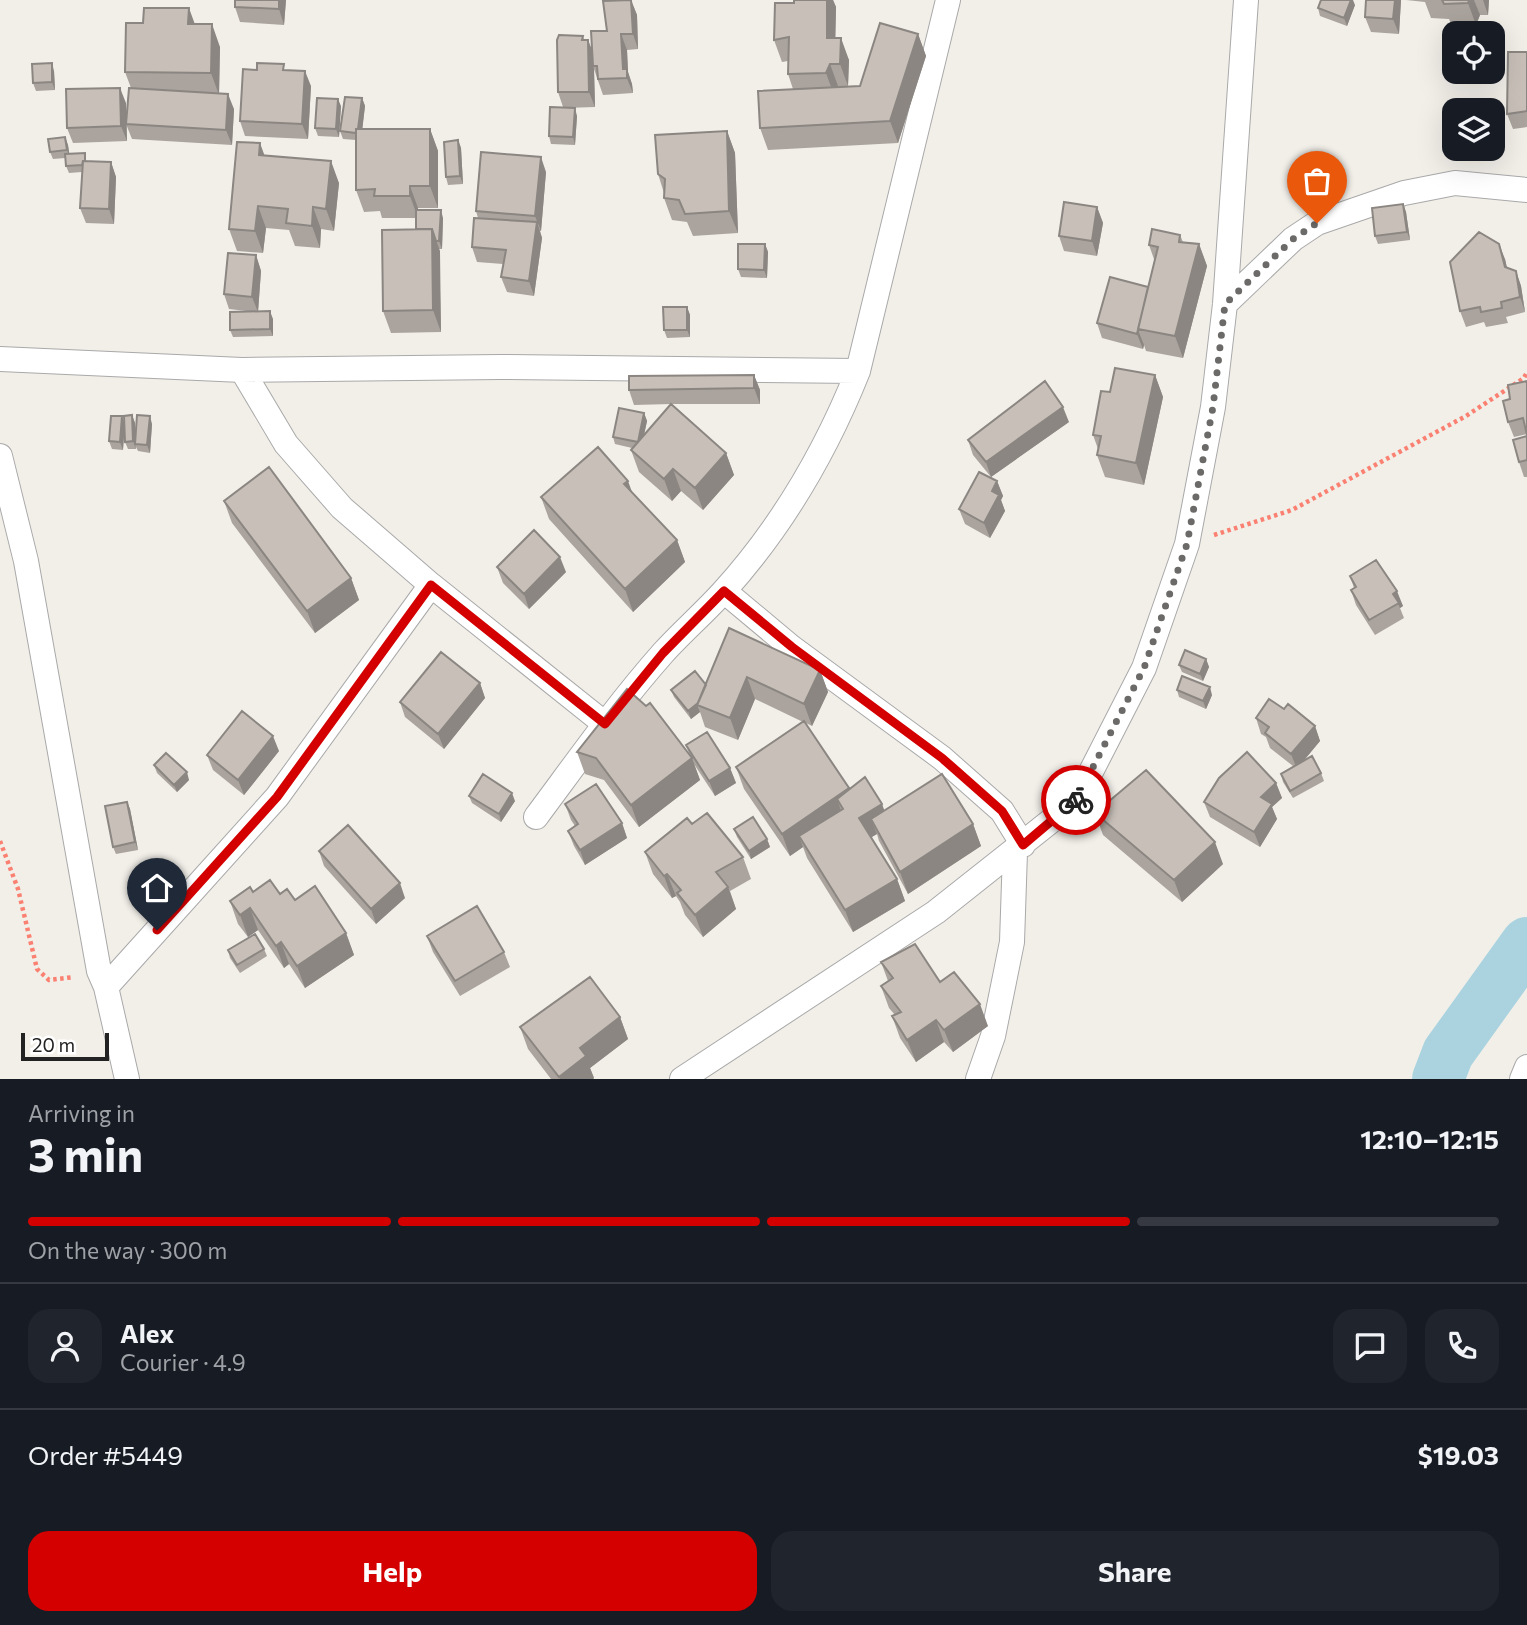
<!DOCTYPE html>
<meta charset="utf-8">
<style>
:root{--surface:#171b24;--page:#20242c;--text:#f1f3f6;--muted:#9ea1a6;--line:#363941;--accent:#d40000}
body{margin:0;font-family:Commissioner,sans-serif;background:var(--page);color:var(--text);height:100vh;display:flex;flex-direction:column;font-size:26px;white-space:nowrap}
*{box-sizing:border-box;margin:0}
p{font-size:23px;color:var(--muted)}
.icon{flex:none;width:38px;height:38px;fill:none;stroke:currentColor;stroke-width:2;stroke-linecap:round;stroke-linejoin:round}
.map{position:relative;height:1079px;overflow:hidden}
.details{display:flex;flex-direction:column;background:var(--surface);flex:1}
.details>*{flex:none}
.controls{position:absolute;left:1442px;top:21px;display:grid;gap:14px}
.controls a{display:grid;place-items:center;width:63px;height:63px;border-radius:14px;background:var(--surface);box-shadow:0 7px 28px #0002;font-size:35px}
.scale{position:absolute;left:21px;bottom:18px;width:88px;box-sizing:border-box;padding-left:7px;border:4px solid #222;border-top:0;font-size:19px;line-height:24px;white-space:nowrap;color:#222;-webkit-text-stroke:5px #fff;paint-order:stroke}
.pin{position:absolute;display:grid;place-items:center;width:60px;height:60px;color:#fff;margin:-72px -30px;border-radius:50% 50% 50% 0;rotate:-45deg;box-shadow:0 0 7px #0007}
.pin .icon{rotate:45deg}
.courier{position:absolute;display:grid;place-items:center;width:70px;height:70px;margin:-35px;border:5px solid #d40000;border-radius:50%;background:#fff;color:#222;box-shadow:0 2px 9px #0007}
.summary em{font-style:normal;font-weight:700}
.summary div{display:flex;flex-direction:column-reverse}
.summary{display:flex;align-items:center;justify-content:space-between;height:119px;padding:0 28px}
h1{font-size:46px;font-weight:700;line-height:52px}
.bar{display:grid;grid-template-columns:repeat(4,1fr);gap:10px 7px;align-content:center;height:84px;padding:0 28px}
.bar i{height:9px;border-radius:5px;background:var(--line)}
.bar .current{background:var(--accent)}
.bar p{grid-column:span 4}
.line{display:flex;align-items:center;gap:18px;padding:0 28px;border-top:2px solid var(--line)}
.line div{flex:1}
.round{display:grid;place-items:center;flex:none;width:74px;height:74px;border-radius:21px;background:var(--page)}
.button{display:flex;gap:14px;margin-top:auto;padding:14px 28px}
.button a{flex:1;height:80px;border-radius:21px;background:var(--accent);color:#fff;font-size:28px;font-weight:700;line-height:80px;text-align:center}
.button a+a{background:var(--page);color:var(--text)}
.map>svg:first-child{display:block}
</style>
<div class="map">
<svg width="1527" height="1079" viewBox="0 0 1527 1079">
<rect width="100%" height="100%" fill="#f2efe9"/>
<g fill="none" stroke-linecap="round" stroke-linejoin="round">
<!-- river -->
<path stroke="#aad3df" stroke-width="52" d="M1438 1079 1448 1053 1527 943"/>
<!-- minor casing -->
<g stroke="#a9a9a9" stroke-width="26">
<path id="minor" d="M1225 304 1293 239 1317 223 1404 193 1455 183 1527 190
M0 359 242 370 500 367 858 371
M242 370 286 444 342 508 431 585 605 724
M0 456 26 561 99 971 106 987 127 1079
M724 591 791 647 942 758 1002 811 1023 845
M536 817C577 762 617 705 663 653 682 632 704 613 723 592 781 528 826 451 858 371L948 0
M106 987 277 797 431 585
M682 1079 936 912 1076 801 1144 668 1187 544 1213 407 1225 304 1246 0
M978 1079 993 1036 1012 942 1015 852
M1522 1079 1527 1067"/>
</g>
<!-- path -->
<path stroke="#fa8072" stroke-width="4.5" stroke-dasharray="3.5 3.5" stroke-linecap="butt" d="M1214 535 1292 510 1466 416 1524 378 1527 372
M0 841 18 889 37 969 49 980 74 977"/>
<!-- minor -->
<use href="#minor" stroke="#fff" stroke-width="24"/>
</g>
<!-- wall -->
<path fill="#aba49e" d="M286 0 284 25 240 22 235 7Z
M631 0 637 15 638 49 627 50 628 72 632 84 633 93 603 95 594 69 595 107 565 108 577 116 575 145 551 144 549 136 563 107 558 92 583 36 584 40H588L592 51Z
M794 0H833L836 7 835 38 849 60 848 86H860L918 34 926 56 898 143 768 150 760 128 793 89 788 74V61L782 62 774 40 794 3Z
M1401 0 1399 34 1371 32 1365 17Z
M1406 0H1489L1488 15H1480L1476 25 1452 26 1449 19 1431 18 1425 2Z
M1355 5 1347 26 1320 16 1318 8Z
M143 23 194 24 220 47 219 94 234 109 232 145 132 139 126 124 131 88 125 72Z
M1527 52V127L1513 129 1507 114Z
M286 70 311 86 308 139 245 136 240 121Z
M54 71 55 90 36 91 33 83Z
M362 98 365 106 362 129H430L438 151V208H418V210L443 218 442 249H439L441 332 391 333 383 311 416 229V218H382L380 211 364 212 356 190V140L343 139 340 131Z
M126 103 127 141 73 143 67 128Z
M341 106 339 137 318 136 315 128Z
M727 131 735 153 738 233 693 236 687 222 672 220 664 198V193L658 174Z
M65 137 68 145 69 154 88 161 111 162 116 177 114 224 86 223 80 208 82 172 69 173 66 166 65 158 53 159 50 152Z
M458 140 461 148 463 184 448 185 446 177Z
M264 156 339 183 334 231 321 229 320 248 295 246 289 230 266 228 263 253 237 251 229 229Z
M546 172 541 231H540L542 238 534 296 507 292 501 277 503 264 477 262 472 247 478 218 476 211Z
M1403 204 1406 212 1410 240 1378 244 1375 236Z
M1097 207 1103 223 1097 256 1064 251 1059 236Z
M1180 235 1183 242 1199 244 1207 266 1183 358 1146 351 1144 345 1143 349 1102 338 1097 323 1148 287 1155 262 1149 245Z
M765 244 768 252 767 278 741 277 738 269Z
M256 255 261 271 258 312 273 319V336L233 337 230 330 255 312 229 309 224 294Z
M1505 259 1507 268 1516 271 1521 286 1525 312 1506 317 1508 323 1486 327 1484 322 1466 327 1460 311Z
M687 307 690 315V337L667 338 664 330Z
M754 375 760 390V404H672L726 453 734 475 703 510 681 491 672 501 639 472 631 450 632 448 615 444 613 437 644 413 647 421 644 435 671 404 634 405 629 390Z
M1155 375 1163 397 1144 485 1105 477 1097 455 1098 449 1093 435 1110 392Z
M1527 381V434L1514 437 1508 422 1510 399Z
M132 415 135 423 136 436 152 424 150 453 138 451 136 447V449H128L125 442 124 429 123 450 112 449 109 441 124 422Z
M1069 422 991 477 973 455 968 440Z
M1527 436V477H1524L1519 462Z
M997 481 1003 496 1001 500 1005 511 990 538 965 524 959 509Z
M632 492 677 540 685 562 633 612 549 519 541 497Z
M224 501 351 578 359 600 315 633 232 523Z
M1376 560 1403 606 1400 608 1404 618 1375 635 1356 605 1351 590 1354 588 1350 576Z
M497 567 566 572 529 609 503 583Z
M729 628 820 670 828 692 812 726 804 722 850 790 882 804 884 811 973 824 981 846 908 894 879 841 877 834 871 837 897 879 905 901 853 932 807 858 803 847 790 856 744 789 736 767 803 722 755 699 738 740 705 727 700 712 691 719 674 697 671 690 706 685Z
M1206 659 1209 667 1203 681 1182 672 1179 665Z
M480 683 485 698 444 749 405 717 400 702Z
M1177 690 1212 695 1206 709 1179 697Z
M1284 709 1315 726 1320 741 1304 760 1321 773 1324 781 1293 798 1283 782 1281 774 1293 766 1270 748 1266 737 1261 734 1256 718Z
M686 745 730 768 736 783 715 796 694 764 700 780 639 827 604 780 585 774 577 752 690 756Z
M279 751 244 795 213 770 207 755Z
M154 765 189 780 177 792 157 773Z
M1276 783 1282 798 1272 807 1277 819 1260 847 1210 817 1204 802Z
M469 796 515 801 501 822 472 803Z
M127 802 130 809 138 850 116 854 113 847Z
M565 804 622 823 627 838 585 865 574 846 568 831 575 826 571 820Z
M1095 813 1223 864 1182 902 1103 835Z
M692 824 743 857 751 879 730 891 736 909 703 937 685 915 680 902 676 896 672 898 653 874 645 852Z
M734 829 767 839 770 847 751 859 737 837Z
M319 851 405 898 376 924 324 866Z
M253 892 280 894 295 900 346 933 354 955 305 988 289 964 284 968 258 930 248 937 238 924 230 901Z
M427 936 504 952 510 967 460 996 433 952Z
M264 949 267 956 240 973 230 958 228 950Z
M881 962 940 982 988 1026 953 1052 944 1042 916 1062 900 1038 892 1016 895 1015 889 1008 881 986 888 981Z
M620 1017 628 1039 590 1068 594 1078 593 1079H551L528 1049 520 1027Z"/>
<!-- shaded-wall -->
<path fill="#8b8681" d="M279 0H286L284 25 279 9Z
M631 0 637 15 638 49 633 34Z
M827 0H833L836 7 835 60 827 38Z
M1351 0H1353L1355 5 1347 26 1344 18Z
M1395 0H1401L1399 34 1393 19Z
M1469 0H1474L1480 15 1476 25 1468 3Z
M1483 0H1489L1488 15Z
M189 8 197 30 188 24Z
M212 24 220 47 219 95 211 73Z
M621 34 627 50 628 72 632 84 633 93 623 69Z
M918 34 926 56 898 143 890 121Z
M841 38 849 60 848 86 840 64Z
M588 40 594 55 593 66 594 69 595 107 589 92Z
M52 63 54 71 55 90 52 82Z
M830 64 838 86 834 95 826 73Z
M305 71 311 86 308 139 302 124Z
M120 88 126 103 127 141 121 126Z
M228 94 234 109 232 145 226 130Z
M362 98 365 106 361 141 358 133Z
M338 99 341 106 339 137 336 129Z
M575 108 577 116 575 145 573 137Z
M430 129 438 151V208L430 186Z
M727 131 735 153 738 233 729 211Z
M65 137 68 145 70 158 67 150Z
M458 140 461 148 463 184 460 176Z
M260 143 268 165 259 155Z
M541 157 546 172 541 231 535 216Z
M331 161 339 183 334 231 326 209Z
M111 162 116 177 114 224 109 209Z
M410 186 418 208V218L410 196Z
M1403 204 1406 212 1410 240 1407 232Z
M258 206 266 228 263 253 255 231Z
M313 207 321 229 320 248 312 226Z
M1097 207 1103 223 1097 256 1092 241Z
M441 210 443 218 442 249 439 241Z
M537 222 542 238 534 296 529 281Z
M432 229 440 251 441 332 433 310Z
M765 244 768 252 767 278 764 270Z
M1199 244 1207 266 1183 358 1175 336Z
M1499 244 1505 259 1510 282 1505 267Z
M256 255 261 271 258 312 252 297Z
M1516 271 1521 286 1525 312 1520 297Z
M687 307 690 315V337L687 330Z
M270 311 273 319V336L270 329Z
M1138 330 1144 345 1143 349 1137 334Z
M754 375 760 390V404L754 388Z
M1155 375 1163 397 1144 485 1136 463Z
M1063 407 1069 422 991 477 986 462Z
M644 413 647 421 641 449 638 442Z
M132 415 135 423 136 444H135L136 449 133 441Z
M122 416 125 424 123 450 120 442Z
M150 416 152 424 150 453 147 445Z
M726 453 734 475 703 510 695 488Z
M673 469 681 491 672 501 664 479Z
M628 481 636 503 624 484Z
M997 481 1003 496 1001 500 1005 511 990 538 984 523 992 491Z
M677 540 685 562 633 612 625 589Z
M560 557 566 572 529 609 524 594Z
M351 578 359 600 315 633 307 611Z
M1397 591 1403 606 1400 608 1393 594Z
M1206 659 1209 667 1203 681 1200 674Z
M820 670 828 692 812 726 804 704Z
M747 677 755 699 738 740 730 718Z
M480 683 485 698 444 749 438 734Z
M1210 687 1212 695 1206 709 1203 701Z
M712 692 697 705 700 712 691 719 688 711Z
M1315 726 1320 741 1297 769 1291 754Z
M273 736 279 751 244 795 238 780Z
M692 758 700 780 639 827 631 805Z
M730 768 736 783 715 796 709 781Z
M187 772 189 780 177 792 174 785Z
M1276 783 1282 798 1272 807 1277 819 1260 847 1254 832 1261 797Z
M849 788 857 810 843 809 837 799 844 819 799 836 803 847 790 856 782 834Z
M512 793 515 801 501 822 499 814Z
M127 802 130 809 138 850 135 842Z
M882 804 890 826 871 819 877 834 867 840 859 818Z
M622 823 627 838 585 865 580 850Z
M973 824 981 846 908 894 900 872Z
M767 839 770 847 751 859 749 851Z
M1215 842 1223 864 1182 902 1174 880Z
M667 874 676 896 672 898 664 876Z
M897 879 905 901 853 932 845 910Z
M400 883 405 898 376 924 371 909Z
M728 887 736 909 703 937 695 915Z
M250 908 258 930 248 937 240 915Z
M346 933 354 955 305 988 297 966Z
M281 942 289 964 284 968 276 946Z
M980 1004 988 1026 953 1052 944 1030Z
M620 1017 628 1039 590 1068 594 1078 593 1079H560L559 1077 580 1048Z
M936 1020 944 1042 916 1062 907 1040Z"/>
<!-- building -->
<path fill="#c7bfb8" stroke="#8b8681" stroke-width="2" d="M235 0H279V9L235 7Z
M631 0 633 34H621L623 69H627V78L598 79 597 66H593L591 31H607L603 1Z
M794 0H827V38H841L840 64H830L826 73 788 74 789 37 774 40 775 3H794Z
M1321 0H1351L1344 18 1318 8Z
M1366 0H1395L1393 19 1365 17Z
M1442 0H1469L1468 3 1444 4Z
M144 8H189L188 24H212L211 73 125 72 126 23H143Z
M880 23 918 34 890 121 760 128 758 91 860 86Z
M559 35 583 36 582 40H588L589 92H558L557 40Z
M1508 52H1527V111L1507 114Z
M52 63V82L33 83 32 64Z
M257 63 284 64 283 70 305 71 302 124 240 121 243 69 257 70Z
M120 88 121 126 67 128 66 89Z
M129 88 228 94 226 130 126 124Z
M345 97 362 98 358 129H356V133L340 131Z
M317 98 338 99 336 129 315 128Z
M550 107 575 108 573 137 549 136Z
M356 129H430V186H410V196H374L375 189 356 190Z
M727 131 729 211 685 214 679 200 664 198 665 179 658 174 655 135Z
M65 137 67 150 50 152 48 139Z
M458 140 460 176 446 177 444 142Z
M237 142 260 143 259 155 331 161 326 209 313 207 312 226 286 223 288 209 258 206 255 231 229 229Z
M481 152 541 157 535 216 476 211Z
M85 153V161H83L82 165 66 166 65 154Z
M83 161 111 162 109 209 80 208Z
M1064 202 1097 207 1092 241 1059 236Z
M1403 204 1407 232 1375 236 1372 208Z
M416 210H441L439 241H436L432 229H416Z
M474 218 537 222 529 281 501 277 506 250 472 247Z
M432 229 433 310 383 311 382 230Z
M1152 229 1180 235 1179 242 1199 244 1175 336 1138 329 1158 247 1149 245Z
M1479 232 1499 244 1505 267 1516 271 1520 297 1501 302 1502 308 1481 312 1480 307 1460 311 1450 262Z
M738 244H765L764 270 738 269Z
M228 253 256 255 252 297 224 294Z
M1110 277 1148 287 1137 334 1097 323Z
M663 307H687V330H664Z
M270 311V329L230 330V312Z
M1115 368 1155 375 1136 463 1097 455 1101 436 1093 435 1101 391 1110 392Z
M754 375V388L629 390V376Z
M1045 381 1063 407 986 462 968 440Z
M1527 381V435L1523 418 1508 422 1503 401 1510 399 1508 385Z
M671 404 726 453 695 488 673 469 664 479 631 450Z
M619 408 644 413 638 442 613 437Z
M132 415 133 441 125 442 124 416Z
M137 415 150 416 147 445 135 444Z
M111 416H122L120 442 109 441Z
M1527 436V460L1519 462 1513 440Z
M598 447 628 481 624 484 677 540 625 589 541 497Z
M269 467 351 578 307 611 224 501Z
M979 472 997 481 992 491 999 495 984 523 959 509Z
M534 530 560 557 524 594 497 567Z
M1376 560 1397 591 1393 594 1399 603 1369 620 1351 590 1356 587 1350 576Z
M729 628 820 670 804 704 747 677 730 718 697 705Z
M1185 650 1206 659 1200 674 1179 665Z
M441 652 480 683 438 734 400 702Z
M695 671 706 685 698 703 688 711 671 690Z
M1182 676 1210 687 1203 701 1177 690Z
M627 689 646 706 650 703 692 758 631 805 596 758 577 752Z
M1269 699 1284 709 1288 704 1315 726 1291 754 1265 733 1269 727 1256 718Z
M242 711 273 736 238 780 207 755Z
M804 721 849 788 782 834 736 767Z
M707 732 730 768 709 781 686 745Z
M1247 752 1276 783 1261 797 1272 804 1254 832 1204 802 1219 778Z
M166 753 187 772 174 785 154 765Z
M1312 756 1321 773 1290 791 1281 774Z
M1146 770 1215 842 1174 880 1095 813Z
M483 774 512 793 499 814 469 796Z
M942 774 973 824 900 872 871 819Z
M865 777 882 804 859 818 897 879 845 910 799 836 843 809 837 799Z
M596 784 622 823 580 850 568 831 578 824 565 804Z
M127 802 135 842 113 847 105 806Z
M707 813 743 857 716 872 728 887 695 915 677 893 681 890 667 874 664 876 645 852 687 818 692 824Z
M753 817 767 839 749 851 734 829Z
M348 825 400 883 371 909 319 851Z
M270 880 280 894 287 889 295 900 315 886 346 933 297 966 281 942 276 946 250 908 240 915 230 901 250 887 253 892Z
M477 906 504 952 455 981 427 936Z
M255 934 264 949 237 965 228 950Z
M915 944 940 982 954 972 980 1004 944 1030 936 1020 907 1040 892 1016 901 1012 881 986 893 978 881 962Z
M590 977 620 1017 580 1048 586 1056 559 1077 520 1027Z"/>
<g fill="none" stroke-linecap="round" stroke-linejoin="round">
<!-- done -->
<path stroke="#6b6a68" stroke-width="7" stroke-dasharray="0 12.6" d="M1076 800 1144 668 1187 544 1213 407 1225 304 1293 239 1317 223"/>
<!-- route -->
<path stroke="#d40000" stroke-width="9" d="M157 930 277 797 431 585 605 724 663 653 724 591 792 647 942 758 1002 811 1023 845 1076 800"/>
</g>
</svg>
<div class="controls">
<a><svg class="icon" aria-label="locate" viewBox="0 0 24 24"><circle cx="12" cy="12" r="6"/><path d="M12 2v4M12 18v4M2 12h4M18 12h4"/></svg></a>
<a><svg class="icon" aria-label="layers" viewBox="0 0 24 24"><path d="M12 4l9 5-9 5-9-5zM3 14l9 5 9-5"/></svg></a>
</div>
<div class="scale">20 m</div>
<div class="pin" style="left:1317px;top:223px;background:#ea580c"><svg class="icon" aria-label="bag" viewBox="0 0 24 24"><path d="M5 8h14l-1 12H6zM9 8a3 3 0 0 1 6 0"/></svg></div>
<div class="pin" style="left:157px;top:930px;background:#1f2937"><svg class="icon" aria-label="home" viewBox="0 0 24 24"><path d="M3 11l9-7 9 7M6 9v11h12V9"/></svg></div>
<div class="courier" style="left:1076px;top:800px"><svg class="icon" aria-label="bike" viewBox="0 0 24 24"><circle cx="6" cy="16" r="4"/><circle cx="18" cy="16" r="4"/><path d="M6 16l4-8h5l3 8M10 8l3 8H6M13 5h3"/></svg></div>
</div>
<section class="details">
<div class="summary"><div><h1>3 min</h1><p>Arriving in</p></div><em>12:10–12:15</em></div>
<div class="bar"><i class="current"></i><i class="current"></i><i class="current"></i><i></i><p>On the way · 300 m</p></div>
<div class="line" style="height:126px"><a class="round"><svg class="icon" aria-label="person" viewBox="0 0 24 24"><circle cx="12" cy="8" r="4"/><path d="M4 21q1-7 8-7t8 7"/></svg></a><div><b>Alex</b><p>Courier · 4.9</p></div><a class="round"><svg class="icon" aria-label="chat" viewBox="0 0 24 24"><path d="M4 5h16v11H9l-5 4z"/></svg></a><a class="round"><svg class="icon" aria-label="phone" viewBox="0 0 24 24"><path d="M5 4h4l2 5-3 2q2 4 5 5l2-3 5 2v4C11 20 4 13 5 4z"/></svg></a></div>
<div class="line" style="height:91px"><div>Order #5449</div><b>$19.03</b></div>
<div class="button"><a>Help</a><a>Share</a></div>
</section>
